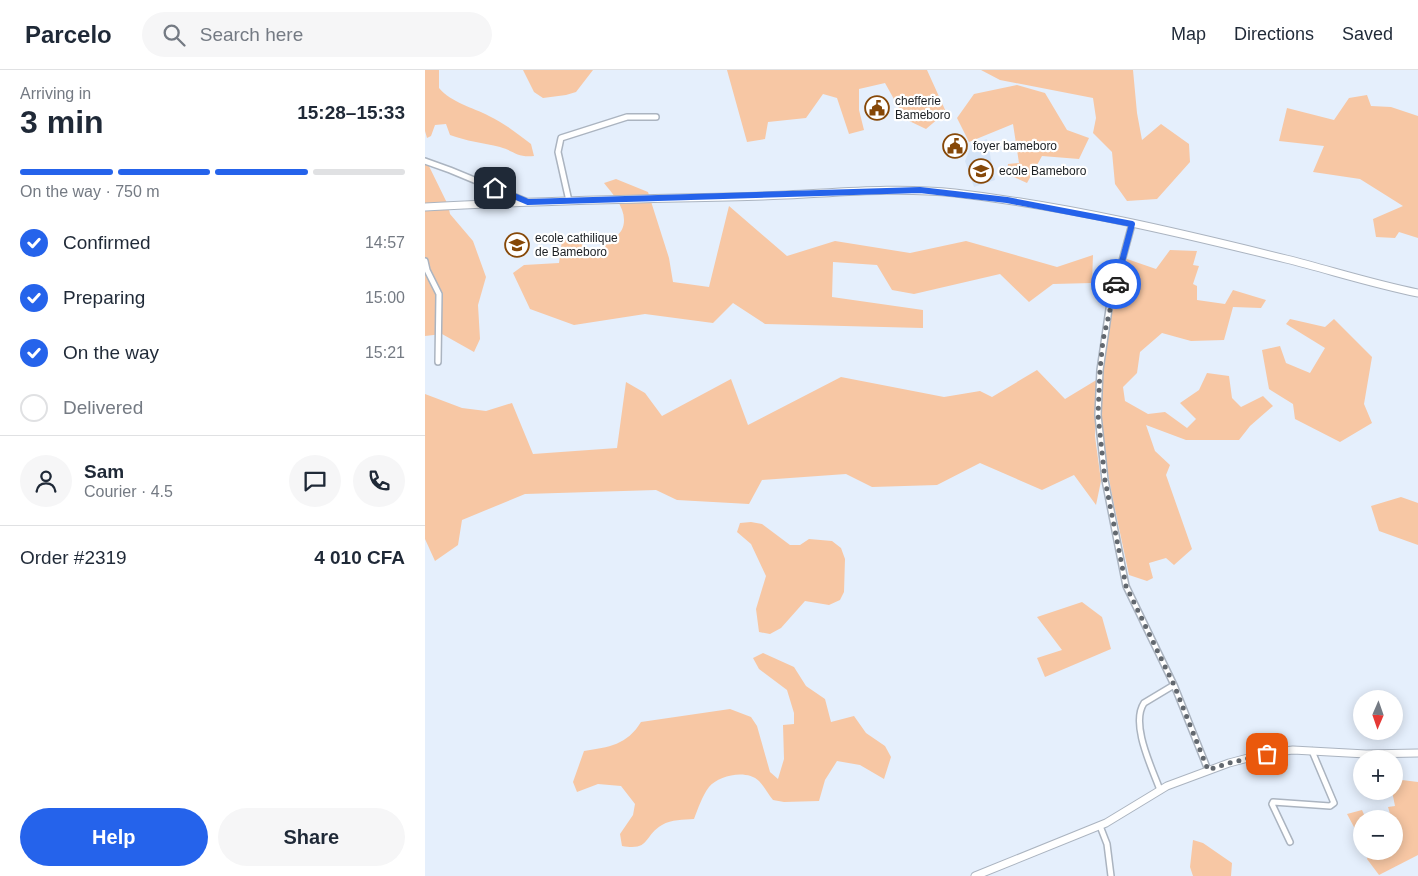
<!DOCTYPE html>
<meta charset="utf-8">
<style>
:root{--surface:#fff;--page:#f6f6f7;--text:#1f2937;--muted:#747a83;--line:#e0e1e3;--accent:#2563eb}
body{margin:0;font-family:Helvetica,sans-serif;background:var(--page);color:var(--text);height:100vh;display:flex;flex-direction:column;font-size:19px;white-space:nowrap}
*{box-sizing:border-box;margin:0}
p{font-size:16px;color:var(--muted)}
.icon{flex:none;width:28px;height:28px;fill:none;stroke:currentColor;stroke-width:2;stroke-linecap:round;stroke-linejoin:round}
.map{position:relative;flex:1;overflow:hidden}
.drawer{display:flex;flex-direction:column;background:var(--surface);width:425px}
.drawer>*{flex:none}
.needle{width:32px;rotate:182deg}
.fabs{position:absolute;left:928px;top:620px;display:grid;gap:10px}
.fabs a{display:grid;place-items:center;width:50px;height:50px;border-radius:50%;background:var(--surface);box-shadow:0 2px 12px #0003;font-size:25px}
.pin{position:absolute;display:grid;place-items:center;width:42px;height:42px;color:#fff;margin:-21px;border-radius:10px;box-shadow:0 2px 8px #0006}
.courier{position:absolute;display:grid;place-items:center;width:50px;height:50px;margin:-25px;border:4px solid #2563eb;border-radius:50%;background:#fff;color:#222;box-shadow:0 1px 6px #0007}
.head em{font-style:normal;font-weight:700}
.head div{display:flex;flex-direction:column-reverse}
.head{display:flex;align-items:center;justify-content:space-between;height:85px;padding:0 20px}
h1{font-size:32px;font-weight:700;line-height:38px}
.bar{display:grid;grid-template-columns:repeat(4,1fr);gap:8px 5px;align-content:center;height:60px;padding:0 20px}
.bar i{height:6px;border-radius:4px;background:var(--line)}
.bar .active{background:var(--accent)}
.bar p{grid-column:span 4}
.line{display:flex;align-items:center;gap:12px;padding:0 20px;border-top:1px solid var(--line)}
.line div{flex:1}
.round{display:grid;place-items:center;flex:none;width:52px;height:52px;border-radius:26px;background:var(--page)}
ol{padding:0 20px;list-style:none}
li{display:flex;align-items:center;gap:15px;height:55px}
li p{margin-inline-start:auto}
li .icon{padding:5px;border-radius:50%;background:var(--accent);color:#fff;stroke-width:4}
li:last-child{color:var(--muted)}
li i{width:28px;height:28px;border:2px solid var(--line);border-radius:50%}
.action{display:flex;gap:10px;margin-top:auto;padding:10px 20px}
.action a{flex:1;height:58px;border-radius:30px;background:var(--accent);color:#fff;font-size:20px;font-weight:700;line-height:58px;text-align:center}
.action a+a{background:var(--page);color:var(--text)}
header{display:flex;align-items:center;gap:30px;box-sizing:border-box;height:70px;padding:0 25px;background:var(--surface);border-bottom:1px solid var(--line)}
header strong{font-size:24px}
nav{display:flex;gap:28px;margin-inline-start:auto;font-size:18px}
.search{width:350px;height:45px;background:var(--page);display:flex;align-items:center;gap:12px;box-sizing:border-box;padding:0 18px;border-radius:28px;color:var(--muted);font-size:19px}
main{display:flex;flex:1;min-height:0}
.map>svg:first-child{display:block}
</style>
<header>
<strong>Parcelo</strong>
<div class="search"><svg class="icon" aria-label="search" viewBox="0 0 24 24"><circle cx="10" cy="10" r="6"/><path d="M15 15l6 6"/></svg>Search here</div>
<nav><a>Map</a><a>Directions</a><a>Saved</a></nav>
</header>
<main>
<section class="drawer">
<div class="head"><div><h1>3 min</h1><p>Arriving in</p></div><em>15:28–15:33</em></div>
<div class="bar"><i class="active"></i><i class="active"></i><i class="active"></i><i></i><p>On the way · 750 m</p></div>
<ol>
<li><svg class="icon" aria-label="check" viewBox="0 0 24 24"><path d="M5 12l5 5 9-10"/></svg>Confirmed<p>14:57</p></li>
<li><svg class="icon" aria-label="check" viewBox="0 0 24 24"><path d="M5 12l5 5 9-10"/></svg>Preparing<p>15:00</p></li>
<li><svg class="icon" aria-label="check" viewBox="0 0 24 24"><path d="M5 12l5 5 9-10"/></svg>On the way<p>15:21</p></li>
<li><i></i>Delivered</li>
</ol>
<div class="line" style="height:90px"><a class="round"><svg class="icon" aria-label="person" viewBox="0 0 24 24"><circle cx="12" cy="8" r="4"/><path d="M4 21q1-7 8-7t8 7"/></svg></a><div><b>Sam</b><p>Courier · 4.5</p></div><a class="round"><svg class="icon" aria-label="chat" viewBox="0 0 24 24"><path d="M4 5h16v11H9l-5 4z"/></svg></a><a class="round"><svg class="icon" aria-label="phone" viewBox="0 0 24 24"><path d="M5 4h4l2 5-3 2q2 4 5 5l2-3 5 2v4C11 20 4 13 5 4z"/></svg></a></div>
<div class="line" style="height:65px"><div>Order #2319</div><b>4 010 CFA</b></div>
<div class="action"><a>Help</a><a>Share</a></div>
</section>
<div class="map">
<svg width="993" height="806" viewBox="0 0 993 806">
<rect width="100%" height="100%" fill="#e5effc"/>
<!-- built -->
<path fill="#d5e4f7" d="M562 69 570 110 549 117 540 91 547 74Z"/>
<!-- green -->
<path fill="#f7c7a4" d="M0 0H14V18C27 33 47 37 64 46 79 53 93 64 106 74L109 86C93 88 89 81 75 77 58 73 41 71 25 65L21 54 10 55 6 66 2 68 0 61Z
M98 0H168L151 22 141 25 118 28 109 22Z
M302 0H502L521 42 501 59 480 49 460 13 434 19V40L439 60 424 64 412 28 398 24 381 48 343 52 340 69 322 72Z
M556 0H708L712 43 717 70 736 54 764 74 765 92 732 129 702 131 690 114 687 82 668 63 671 48 668 28 575 10Z
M592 15 620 23 642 60 664 68 654 89 617 86 602 113 582 104 583 94 594 93 588 54 544 72 532 48 549 24Z
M942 25 946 36 966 37 993 46V168L974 162 970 168 951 167 948 149 978 136 935 109 888 102 899 76 854 71 862 38 909 50 924 28Z
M0 88 23 135 25 144 48 171 61 207 53 235 55 269 49 282 17 264 0 266Z
M191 109 223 122 244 188 248 212 284 217 304 136 362 186 410 171 485 183 541 171 632 197 668 185 667 213 628 214 604 232 575 204 489 224 467 220 452 195 408 192 407 227 498 240V258L340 254 308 233 288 253 220 244 149 255 105 239 88 203 99 195 134 193 137 170 148 166C163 183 175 182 191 167 196 162 199 158 199 150 199 136 187 123 179 113Z
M745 180 772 181 768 195 774 196 768 214 772 216V230L800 234 808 220 841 230 836 238 808 237 799 270 766 271 737 263 715 282 712 303 698 317 700 331 723 344 740 342 762 358 771 349 755 333 774 320 782 303 804 306 807 328 816 337 838 326 848 336 825 356 814 370H761L721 355 730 381 745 395 741 405 767 479 749 495 741 488 724 493 728 508 722 511 704 505C693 451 679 398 676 343 673 298 686 231 702 189L731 199Z
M865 249 900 257 909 249 947 287 939 334 947 353 915 372 870 349 868 334 844 319 837 280 855 276 861 293 885 303 900 278 861 254Z
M612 300 640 329 673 309 670 366 676 411 671 435 649 405 617 420 555 393 512 415 447 417 421 404 337 410 324 434 252 430 231 420 100 424 37 450 33 475 10 491 0 469V324L37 338 61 341 87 333 108 384 192 378 201 312 220 323 237 346 306 309 323 355 416 307 519 327 555 321 567 327Z
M976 427 993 433V475L954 461 946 436Z
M326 452 337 454 365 475H375L384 469 407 471 416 478 420 489 419 522 415 530 404 535 380 531 356 558 345 564 334 562 331 539 341 506 326 474 312 462 315 453Z
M657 532 677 547 686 579 620 607 612 588 637 580 612 547Z
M338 583 369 597 381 616 400 629 406 652 429 646 441 663 460 676 466 687 459 709 435 695 412 691 400 710 394 731 359 732 348 730C343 724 339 716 334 711 322 699 294 705 284 717 277 726 273 739 269 749 258 750 247 749 237 755 218 766 226 781 197 776L195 764 208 745 210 734 196 716 173 714 152 722 148 712 159 681C184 677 202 675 216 652L305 639 326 647 332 656 345 702 353 709 359 689 358 655 369 654V643L362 620 334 599 328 588Z
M969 709 993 712V785L954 805 942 789 945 781H969V749H961L966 747 963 737 970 736 967 721H969Z
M937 740 941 749H936V770L922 744Z
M768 770 778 773 807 793 806 806H768L765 797Z"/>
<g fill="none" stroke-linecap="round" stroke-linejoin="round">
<!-- minor casing -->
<g stroke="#abb4c0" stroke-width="8">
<path id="minor" d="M0 91 25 100 100 131
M144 131 133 82 136 68 202 47H231
M707 154 684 239 675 300 673 345 680 410 701 516 749 615 783 700
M0 191 2 200 14 224 13 292
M735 720C727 698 705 654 719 633L749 615
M675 756 682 774 686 806
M865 772 847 734 848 732 905 736 909 733 887 681"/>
</g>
<!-- tertiary casing -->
<g stroke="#abb4c0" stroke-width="9">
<path id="tertiary" d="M0 137C113 130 225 129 338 126 402 124 466 116 530 123 641 136 752 162 861 189 905 200 948 214 993 223
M550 806 681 753 742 716 804 693 842 683 868 680 941 684 993 683"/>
</g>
<!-- minor -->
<use href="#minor" stroke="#fff" stroke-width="5"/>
<!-- tertiary -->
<use href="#tertiary" stroke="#fff" stroke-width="7"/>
</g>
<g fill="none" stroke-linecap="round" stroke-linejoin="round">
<!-- done -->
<path stroke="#62686f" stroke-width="5" stroke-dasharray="0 9" d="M691 214 678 270 675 300 673 345 680 410 701 516 749 615 783 700 804 693 842 684"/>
<!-- route -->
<path stroke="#2563eb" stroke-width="6" d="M70 118 103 132 495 120 582 130 707 154 691 214"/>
</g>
<!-- icons -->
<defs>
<g id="civic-ring" transform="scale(1.25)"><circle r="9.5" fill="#fff" stroke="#864808" stroke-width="1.5"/><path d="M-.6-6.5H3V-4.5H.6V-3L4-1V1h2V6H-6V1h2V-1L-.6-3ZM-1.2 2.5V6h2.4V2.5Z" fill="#864808"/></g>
<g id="school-ring" transform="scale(1.25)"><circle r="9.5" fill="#fff" stroke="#864808" stroke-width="1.5"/><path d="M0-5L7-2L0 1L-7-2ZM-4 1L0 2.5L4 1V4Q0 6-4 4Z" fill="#864808"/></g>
</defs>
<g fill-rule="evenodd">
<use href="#civic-ring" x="452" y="38"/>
<use href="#civic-ring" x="530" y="76"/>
<use href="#school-ring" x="556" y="101"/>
<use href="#school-ring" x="92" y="175"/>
</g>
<g text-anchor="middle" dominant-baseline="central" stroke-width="4.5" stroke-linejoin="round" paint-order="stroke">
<!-- poi labels -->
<g font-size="12" fill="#1b1f23" stroke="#fff" text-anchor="start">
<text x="470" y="31">chefferie<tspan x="470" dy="14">Bameboro</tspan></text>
<text x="548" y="76">foyer bameboro</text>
<text x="574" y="101">ecole Bameboro</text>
<text x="110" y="168">ecole cathilique<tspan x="110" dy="14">de Bameboro</tspan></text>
</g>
</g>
</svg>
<div class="fabs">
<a><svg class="needle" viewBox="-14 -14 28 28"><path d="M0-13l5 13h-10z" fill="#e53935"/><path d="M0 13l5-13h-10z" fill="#747a83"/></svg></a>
<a>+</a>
<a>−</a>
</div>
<div class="pin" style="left:842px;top:684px;background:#ea580c"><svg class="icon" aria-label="bag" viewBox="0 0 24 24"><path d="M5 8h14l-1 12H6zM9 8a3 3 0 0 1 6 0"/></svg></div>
<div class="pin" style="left:70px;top:118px;background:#1f2937"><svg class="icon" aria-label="home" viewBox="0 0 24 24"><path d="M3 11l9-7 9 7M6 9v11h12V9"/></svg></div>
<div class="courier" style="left:691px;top:214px"><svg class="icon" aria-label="car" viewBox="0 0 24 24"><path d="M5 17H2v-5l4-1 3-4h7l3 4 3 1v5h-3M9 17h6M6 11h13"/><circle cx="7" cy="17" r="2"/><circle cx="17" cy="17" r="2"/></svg></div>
</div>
</main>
